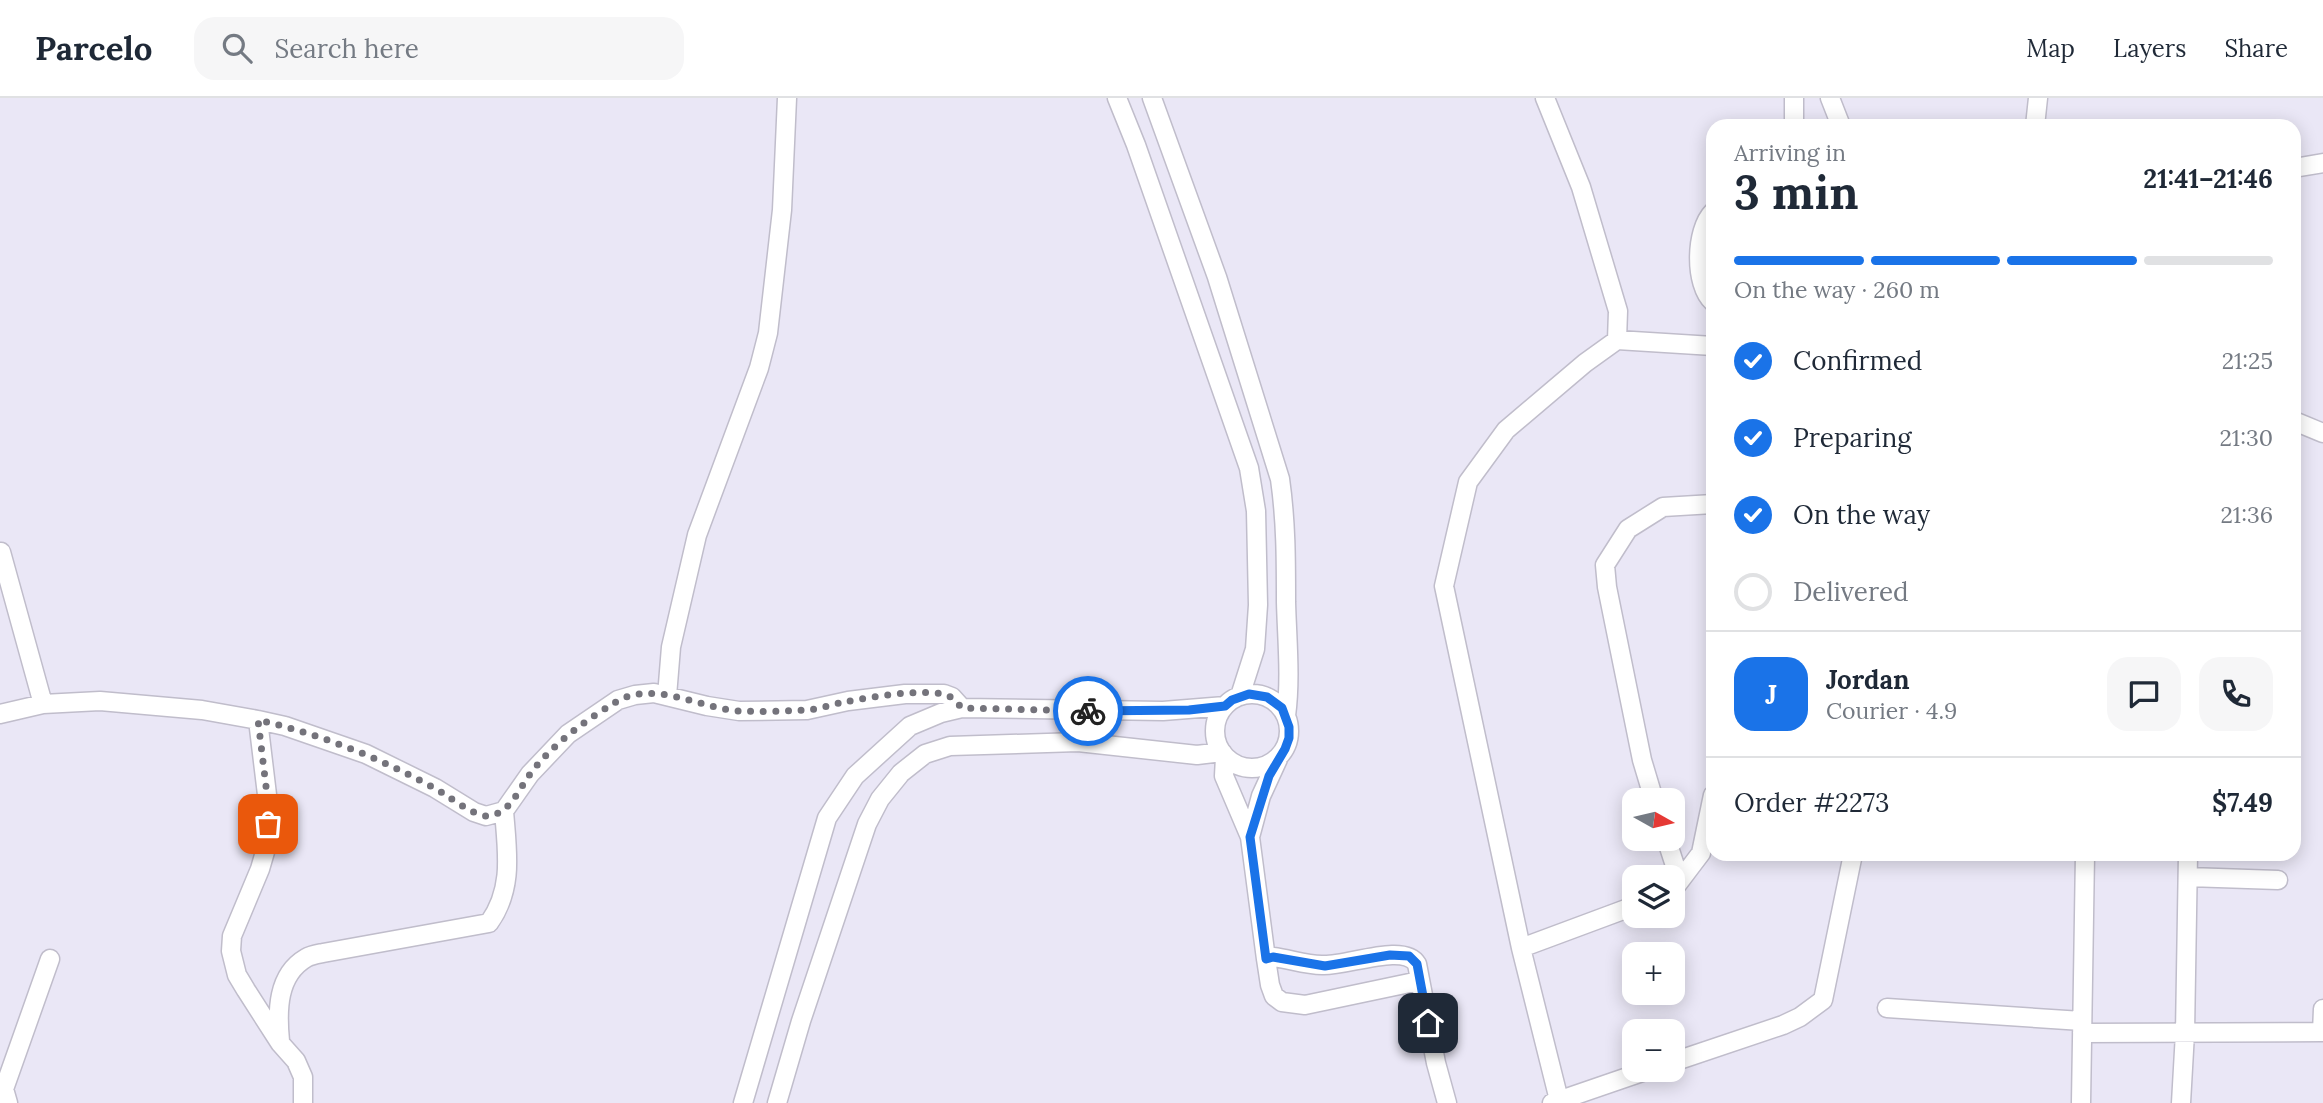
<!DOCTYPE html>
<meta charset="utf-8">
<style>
:root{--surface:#fff;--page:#f6f6f7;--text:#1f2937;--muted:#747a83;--line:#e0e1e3;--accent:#1a73e8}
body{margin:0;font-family:Lora,serif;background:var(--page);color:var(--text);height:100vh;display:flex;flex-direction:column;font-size:26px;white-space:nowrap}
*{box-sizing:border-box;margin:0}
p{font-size:23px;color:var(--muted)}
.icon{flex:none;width:38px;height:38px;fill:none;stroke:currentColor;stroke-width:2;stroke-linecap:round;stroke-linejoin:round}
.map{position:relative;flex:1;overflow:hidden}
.drawer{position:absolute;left:1706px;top:21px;width:595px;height:742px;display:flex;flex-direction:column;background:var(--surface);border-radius:21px;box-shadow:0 4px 18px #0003}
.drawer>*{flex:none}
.needle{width:46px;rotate:98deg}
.buttons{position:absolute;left:1622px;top:690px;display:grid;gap:14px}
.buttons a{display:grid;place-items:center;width:63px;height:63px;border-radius:14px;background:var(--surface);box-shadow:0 4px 18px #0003;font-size:35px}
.pin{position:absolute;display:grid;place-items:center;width:60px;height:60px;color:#fff;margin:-30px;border-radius:14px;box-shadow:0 4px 10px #0006}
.courier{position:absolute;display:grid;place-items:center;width:70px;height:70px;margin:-35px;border:5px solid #1a73e8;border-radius:50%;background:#fff;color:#222;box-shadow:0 2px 9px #0007}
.overview em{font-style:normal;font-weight:700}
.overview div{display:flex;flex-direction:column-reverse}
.overview{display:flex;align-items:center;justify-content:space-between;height:119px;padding:0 28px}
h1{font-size:46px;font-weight:700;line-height:52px}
.bar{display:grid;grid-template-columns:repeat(4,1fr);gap:10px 7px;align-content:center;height:84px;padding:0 28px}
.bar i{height:9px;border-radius:5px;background:var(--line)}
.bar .active{background:var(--accent)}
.bar p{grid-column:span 4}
.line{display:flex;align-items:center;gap:18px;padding:0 28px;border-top:2px solid var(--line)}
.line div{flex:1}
.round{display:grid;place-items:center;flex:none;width:74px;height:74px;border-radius:21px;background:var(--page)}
ol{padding:0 28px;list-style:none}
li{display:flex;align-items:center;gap:21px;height:77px}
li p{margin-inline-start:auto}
li .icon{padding:7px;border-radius:50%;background:var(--accent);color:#fff;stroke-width:4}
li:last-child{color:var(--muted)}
li i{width:38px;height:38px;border:4px solid var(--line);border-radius:50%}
header{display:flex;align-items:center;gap:42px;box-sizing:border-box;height:98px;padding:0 35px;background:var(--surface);border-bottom:2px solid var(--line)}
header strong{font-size:33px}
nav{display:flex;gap:38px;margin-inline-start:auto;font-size:24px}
.search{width:490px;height:63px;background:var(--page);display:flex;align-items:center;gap:18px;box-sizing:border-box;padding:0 24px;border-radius:21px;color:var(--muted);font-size:26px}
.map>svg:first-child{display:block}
</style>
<header>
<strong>Parcelo</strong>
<div class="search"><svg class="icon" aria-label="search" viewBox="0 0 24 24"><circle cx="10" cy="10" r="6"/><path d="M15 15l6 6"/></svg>Search here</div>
<nav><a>Map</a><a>Layers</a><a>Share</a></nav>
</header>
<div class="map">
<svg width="2323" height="1005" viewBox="0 0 2323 1005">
<rect width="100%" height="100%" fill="#eae7f6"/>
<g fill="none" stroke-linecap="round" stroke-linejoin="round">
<!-- minor casing -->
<g stroke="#c0bdcb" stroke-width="21">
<path id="minor" d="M1117 0 1136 47 1249 370 1256 413 1258 507 1255 551 1240 598
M1152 0 1217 179 1280 381C1286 423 1286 462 1286 504 1287 542 1291 580 1286 618
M1545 0 1581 89 1618 213 1617 242 1585 265 1506 332 1468 384 1444 488 1521 850 1559 1002
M1830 0 1841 28
M1794 28V0
M2035 28 2038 0
M2294 70 2323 65
M1713 114C1695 132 1694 187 1713 204
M1617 242 1713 248
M2294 323 2323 335
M1 454 43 606
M1215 633a37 37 0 1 1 74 0a37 37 0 1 1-74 0Z
M667 598 671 549 697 437 759 270 768 235 782 112 787 0
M0 616 43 606 100 603 202 612 258 622 285 628 366 656 435 690 474 714 486 718 504 713 530 676 568 636 618 602 635 597 654 595 707 608 739 613 807 612 848 603 905 596H944L952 599 962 610
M258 622 268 705 267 747 260 771 232 838 231 853 237 877 246 892 280 945 296 963 303 979V1005
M1225 659 1224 678 1250 739 1266 861 1270 887 1274 898 1282 904 1305 907 1419 883
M1654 702 1642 662 1607 489 1605 467 1628 431 1663 409 1713 406
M1250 739 1261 698 1278 661
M1666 740 1680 783
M2188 779 2278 782
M1673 792 1701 755 1713 697
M1521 850 1634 808
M1266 861 1273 859C1290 861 1305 867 1322 867 1345 869 1404 844 1417 866L1436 965 1447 1005
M1887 910 2082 923
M2082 935 2322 934 2323 911
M280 943C277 913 277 877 306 860 311 857 318 856 323 855L489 825C514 790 507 753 504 713
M1673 964 1783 927 1800 919 1823 902 1853 756
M8 1005 4 991 50 861
M743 1005 827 720 855 678 910 628 941 615 962 610 1163 613 1225 608
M777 1005 801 923 867 726 880 701 901 675 925 656 950 648 1078 644 1197 657 1222 654
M1552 1005 1651 971
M2081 1005 2085 756
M2181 1005 2185 935 2188 756"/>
</g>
<!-- minor -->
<use href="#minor" stroke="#fff" stroke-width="18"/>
</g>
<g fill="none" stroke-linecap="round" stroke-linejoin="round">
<!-- done -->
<path stroke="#74737b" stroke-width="7" stroke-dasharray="0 12.6" d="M268 726V705L258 622C320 636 380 660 436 691 449 698 473 718 487 718 508 717 517 695 528 679 549 649 584 623 616 604 654 581 700 611 740 613 761 614 783 613 804 612 818 612 832 606 845 604 869 599 924 590 946 597 953 599 957 605 962 610L1088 613"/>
<!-- route -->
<path stroke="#1a73e8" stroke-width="9" d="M1088 613 1189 612 1225 608 1232 602 1249 596 1267 599 1282 610 1289 629V640L1285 651 1269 678 1250 739 1266 861 1273 859 1325 868 1390 857 1409 858 1417 866 1428 925"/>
</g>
</svg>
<div class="buttons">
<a><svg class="needle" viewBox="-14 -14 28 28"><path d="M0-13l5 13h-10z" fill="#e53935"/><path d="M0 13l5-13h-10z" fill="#747a83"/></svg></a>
<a><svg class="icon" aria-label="layers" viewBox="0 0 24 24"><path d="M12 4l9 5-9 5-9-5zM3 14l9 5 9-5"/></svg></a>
<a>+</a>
<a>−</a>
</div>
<div class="pin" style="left:268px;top:726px;background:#ea580c"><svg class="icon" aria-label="bag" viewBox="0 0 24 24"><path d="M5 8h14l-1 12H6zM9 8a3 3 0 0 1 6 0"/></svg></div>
<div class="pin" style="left:1428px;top:925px;background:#1f2937"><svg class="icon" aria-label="home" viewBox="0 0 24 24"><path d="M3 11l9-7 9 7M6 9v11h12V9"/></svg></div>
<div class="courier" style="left:1088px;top:613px"><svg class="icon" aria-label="bike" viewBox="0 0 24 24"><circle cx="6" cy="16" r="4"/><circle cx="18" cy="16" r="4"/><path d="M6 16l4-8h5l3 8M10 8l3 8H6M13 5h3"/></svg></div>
<section class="drawer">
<div class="overview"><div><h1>3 min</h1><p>Arriving in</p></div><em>21:41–21:46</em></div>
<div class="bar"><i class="active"></i><i class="active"></i><i class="active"></i><i></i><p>On the way · 260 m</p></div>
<ol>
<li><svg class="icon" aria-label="check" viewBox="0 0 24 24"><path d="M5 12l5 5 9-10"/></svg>Confirmed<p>21:25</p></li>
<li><svg class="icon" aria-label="check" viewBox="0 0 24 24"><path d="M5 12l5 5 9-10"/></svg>Preparing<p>21:30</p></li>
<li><svg class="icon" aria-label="check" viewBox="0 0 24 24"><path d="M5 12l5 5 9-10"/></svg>On the way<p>21:36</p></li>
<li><i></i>Delivered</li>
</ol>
<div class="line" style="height:126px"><b class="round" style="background:var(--accent);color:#fff">J</b><div><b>Jordan</b><p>Courier · 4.9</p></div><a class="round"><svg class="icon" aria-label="chat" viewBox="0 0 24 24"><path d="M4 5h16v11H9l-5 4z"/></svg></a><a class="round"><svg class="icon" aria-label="phone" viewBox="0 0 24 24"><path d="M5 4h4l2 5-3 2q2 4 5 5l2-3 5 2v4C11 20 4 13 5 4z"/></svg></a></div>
<div class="line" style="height:91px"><div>Order #2273</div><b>$7.49</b></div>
</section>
</div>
